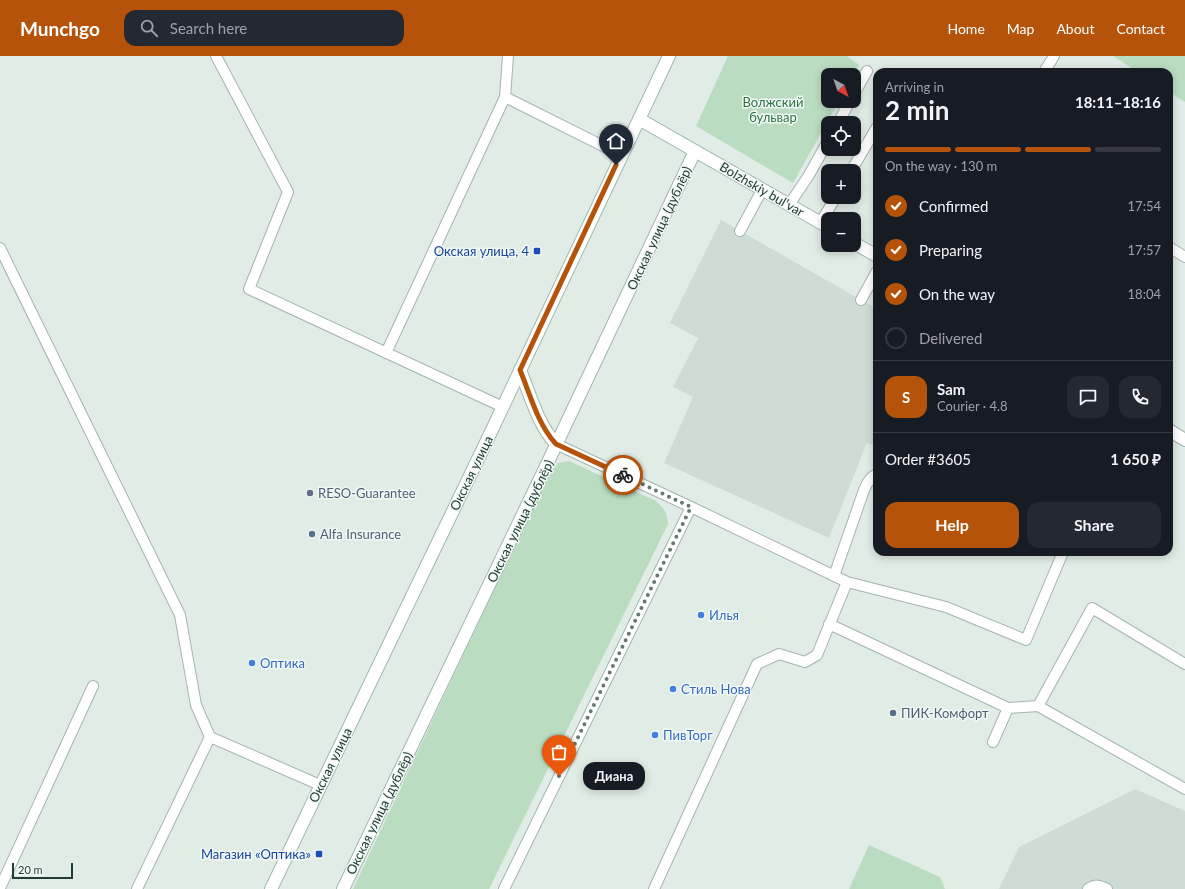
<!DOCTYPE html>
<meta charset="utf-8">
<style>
:root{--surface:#171b24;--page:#242831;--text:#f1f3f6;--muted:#9ea1a6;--line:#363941;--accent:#b45309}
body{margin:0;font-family:Lato,sans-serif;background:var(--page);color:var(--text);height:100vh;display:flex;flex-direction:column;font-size:15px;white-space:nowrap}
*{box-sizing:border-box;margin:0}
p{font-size:13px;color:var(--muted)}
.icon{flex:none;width:22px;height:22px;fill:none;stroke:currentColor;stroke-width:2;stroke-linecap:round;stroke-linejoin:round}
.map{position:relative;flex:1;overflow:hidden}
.panel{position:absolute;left:873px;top:12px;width:300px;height:488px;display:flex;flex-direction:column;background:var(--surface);border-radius:12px;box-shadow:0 2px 10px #0003}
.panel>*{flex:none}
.needle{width:26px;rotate:140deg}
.fabs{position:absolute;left:821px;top:12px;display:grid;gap:8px}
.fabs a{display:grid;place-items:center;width:40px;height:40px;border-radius:8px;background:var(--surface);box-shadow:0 2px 10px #0003;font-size:20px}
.scale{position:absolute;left:12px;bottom:10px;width:61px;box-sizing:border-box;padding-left:4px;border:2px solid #213c34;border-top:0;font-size:11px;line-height:14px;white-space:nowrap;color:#213c34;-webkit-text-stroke:3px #f2f8f5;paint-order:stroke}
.pin{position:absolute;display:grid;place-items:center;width:34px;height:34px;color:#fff;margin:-41px -17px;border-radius:50% 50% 50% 0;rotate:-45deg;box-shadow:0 0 4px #0007}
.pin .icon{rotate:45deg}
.courier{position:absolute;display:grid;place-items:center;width:40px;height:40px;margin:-20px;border:3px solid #b45309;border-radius:50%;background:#fff;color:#222;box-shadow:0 1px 5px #0007}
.bubble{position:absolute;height:28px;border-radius:12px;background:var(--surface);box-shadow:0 2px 10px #0003;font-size:13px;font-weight:700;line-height:28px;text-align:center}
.head em{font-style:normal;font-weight:700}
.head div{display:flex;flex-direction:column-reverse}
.head{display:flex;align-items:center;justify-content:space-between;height:68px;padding:0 12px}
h1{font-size:26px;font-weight:700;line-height:30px}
.bar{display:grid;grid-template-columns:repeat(4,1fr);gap:6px 4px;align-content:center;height:48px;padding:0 12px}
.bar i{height:5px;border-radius:3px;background:var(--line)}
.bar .active{background:var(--accent)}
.bar p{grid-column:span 4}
.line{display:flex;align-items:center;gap:10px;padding:0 12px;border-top:1px solid var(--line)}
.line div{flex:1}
.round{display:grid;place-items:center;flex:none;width:42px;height:42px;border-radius:12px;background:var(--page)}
ol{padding:0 12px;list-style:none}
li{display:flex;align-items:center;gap:12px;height:44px}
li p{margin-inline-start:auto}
li .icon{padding:4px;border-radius:50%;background:var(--accent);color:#fff;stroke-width:4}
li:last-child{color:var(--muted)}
li i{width:22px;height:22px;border:2px solid var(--line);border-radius:50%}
.action{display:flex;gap:8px;margin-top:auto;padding:8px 12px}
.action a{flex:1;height:46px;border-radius:12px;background:var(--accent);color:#fff;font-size:16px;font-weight:700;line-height:46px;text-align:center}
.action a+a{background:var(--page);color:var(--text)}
header{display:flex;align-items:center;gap:24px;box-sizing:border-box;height:56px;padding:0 20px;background:var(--accent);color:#fff}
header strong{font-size:19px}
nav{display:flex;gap:22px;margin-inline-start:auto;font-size:14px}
.search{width:280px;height:36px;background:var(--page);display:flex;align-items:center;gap:10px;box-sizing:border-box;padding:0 14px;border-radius:12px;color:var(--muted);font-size:15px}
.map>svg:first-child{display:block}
</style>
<header>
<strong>Munchgo</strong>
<div class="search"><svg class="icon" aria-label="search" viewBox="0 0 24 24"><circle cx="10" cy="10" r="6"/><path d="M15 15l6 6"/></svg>Search here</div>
<nav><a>Home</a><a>Map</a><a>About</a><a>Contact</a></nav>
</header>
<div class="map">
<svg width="1185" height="833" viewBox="0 0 1185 833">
<rect width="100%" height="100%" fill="#e1ece6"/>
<!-- built -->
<path fill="#cfdcd5" d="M721 164 877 253V390L867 387 829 482 664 407 693 341 673 331 698 282 670 267Z
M1135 733 1185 755V833H999L1019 791Z"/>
<!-- green -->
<path fill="#baddc2" d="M728 0H847L859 9 854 19H828V45H839L793 127 696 70Z
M1113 0H1185V46L1169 36V16H1138Z
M569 405 656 445C663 452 668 457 668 468L489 833H353L550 415 558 407Z
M869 789 940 821 945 833H849Z"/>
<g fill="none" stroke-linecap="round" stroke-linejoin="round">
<!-- lane casing -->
<g stroke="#a4b4ad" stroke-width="12">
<path id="lane" d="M216 0 288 136 249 233 503 351
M1044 16 1054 0
M854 38 867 15
M505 41 621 99
M838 67 850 45
M851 115 877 71
M789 149 809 119 828 85
M820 167 836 141
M740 175 762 134
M1169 191 1185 201
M0 192 180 559 196 649 210 681 320 729
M861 244 877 215
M386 297 505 41 508 0
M556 388 691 451 847 526 946 551 1026 584 1063 496
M834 520 864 434C867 427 870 421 877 418
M829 568 1008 652
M1185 608 1092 552 1038 650 1185 733
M993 686 1008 652 1038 650
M0 832 93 630
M137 833 210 681
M504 833 691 451
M654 833 757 608 779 598 805 606 817 599 847 526
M1088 833C1096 828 1099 829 1107 833"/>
</g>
<!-- street casing -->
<g stroke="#a4b4ad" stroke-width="14">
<path id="street" d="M520 314C530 338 538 369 556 388
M343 833 548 406 695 95"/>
</g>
<!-- secondary casing -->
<g stroke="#9fb7ae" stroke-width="14">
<path id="secondary" d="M639 63 828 171
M854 187 877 200
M1169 374 1185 384
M271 833 490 378 669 0"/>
</g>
<!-- lane -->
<use href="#lane" stroke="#fff" stroke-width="10"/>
<!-- street -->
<use href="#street" stroke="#fff" stroke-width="12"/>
<!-- secondary -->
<use href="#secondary" stroke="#fff" stroke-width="12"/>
</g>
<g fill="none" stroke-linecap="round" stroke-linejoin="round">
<!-- done -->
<path stroke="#647a72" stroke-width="4" stroke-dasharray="0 7.2" d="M559 720 691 451 623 419"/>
<!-- route -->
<path stroke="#b45309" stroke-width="5" d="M616 109 520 314C530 338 538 369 556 388L623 419"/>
</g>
<!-- markers -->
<g fill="#1a4fb4" stroke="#f2f8f5" stroke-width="1.5">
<rect x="533" y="191" width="8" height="8" rx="2"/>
<rect x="315" y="794" width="8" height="8" rx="2"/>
</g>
<g fill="#5c6f8a" stroke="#f2f8f5" stroke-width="1.5">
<circle cx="310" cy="437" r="4"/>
<circle cx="312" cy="478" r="4"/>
<circle cx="893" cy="657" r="4"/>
</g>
<g fill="#3f7fe0" stroke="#f2f8f5" stroke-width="1.5">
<circle cx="701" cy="559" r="4"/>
<circle cx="252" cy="607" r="4"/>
<circle cx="673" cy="633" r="4"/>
<circle cx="655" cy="679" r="4"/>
</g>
<g text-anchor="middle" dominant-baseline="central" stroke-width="3" stroke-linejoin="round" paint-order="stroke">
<!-- park labels -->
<g font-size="13" fill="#2c7344" stroke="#f2f8f5">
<text x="773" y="46">Волжский<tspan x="773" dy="15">бульвар</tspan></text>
</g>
<!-- street labels -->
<g font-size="13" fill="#213c34" stroke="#f2f8f5">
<text transform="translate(762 133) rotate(30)">Bolzhskiy bul'var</text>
<text transform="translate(659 172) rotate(-65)">Окская улица (дублёр)</text>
<text transform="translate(471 417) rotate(-64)">Окская улица</text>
<text transform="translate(520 465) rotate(-64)">Окская улица (дублёр)</text>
<text transform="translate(330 709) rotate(-64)">Окская улица</text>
<text transform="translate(379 757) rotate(-64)">Окская улица (дублёр)</text>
</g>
<!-- transit labels -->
<g font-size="13" fill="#164399" stroke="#f2f8f5" text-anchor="end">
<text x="529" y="195">Окская улица, 4</text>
<text x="311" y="798">Магазин «Оптика»</text>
</g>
<!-- service labels -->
<g font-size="13" fill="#4e5e75" stroke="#f2f8f5" text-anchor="start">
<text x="318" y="437">RESO-Guarantee</text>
<text x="320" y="478">Alfa Insurance</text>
<text x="901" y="657">ПИК-Комфорт</text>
</g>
<!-- shop labels -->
<g font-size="13" fill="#366cbe" stroke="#f2f8f5" text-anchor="start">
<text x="709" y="559">Илья</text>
<text x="260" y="607">Оптика</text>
<text x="681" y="633">Стиль Нова</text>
<text x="663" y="679">ПивТорг</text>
</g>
</g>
</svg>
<div class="fabs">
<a><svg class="needle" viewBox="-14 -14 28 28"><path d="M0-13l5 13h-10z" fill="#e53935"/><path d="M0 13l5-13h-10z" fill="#9ea1a6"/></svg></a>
<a><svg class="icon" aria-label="locate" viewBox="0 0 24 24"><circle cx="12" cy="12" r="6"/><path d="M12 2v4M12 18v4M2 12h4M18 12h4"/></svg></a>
<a>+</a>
<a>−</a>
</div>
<div class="scale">20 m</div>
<div class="pin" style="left:559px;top:720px;background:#ea580c"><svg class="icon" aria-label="bag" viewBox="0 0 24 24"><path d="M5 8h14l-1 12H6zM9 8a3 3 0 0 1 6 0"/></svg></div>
<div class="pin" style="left:616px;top:109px;background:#1f2937"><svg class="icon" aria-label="home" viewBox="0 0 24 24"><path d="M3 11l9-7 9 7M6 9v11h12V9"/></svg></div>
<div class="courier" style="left:623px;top:419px"><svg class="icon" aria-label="bike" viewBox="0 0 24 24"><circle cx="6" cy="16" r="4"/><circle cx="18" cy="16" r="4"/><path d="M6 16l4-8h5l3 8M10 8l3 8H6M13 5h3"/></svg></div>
<div class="bubble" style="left:583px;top:706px;width:62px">Диана</div>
<section class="panel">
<div class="head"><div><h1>2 min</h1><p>Arriving in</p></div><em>18:11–18:16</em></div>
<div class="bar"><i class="active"></i><i class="active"></i><i class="active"></i><i></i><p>On the way · 130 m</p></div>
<ol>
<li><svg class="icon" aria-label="check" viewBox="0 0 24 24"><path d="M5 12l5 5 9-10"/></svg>Confirmed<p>17:54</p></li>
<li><svg class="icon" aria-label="check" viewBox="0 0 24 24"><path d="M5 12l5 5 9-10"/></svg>Preparing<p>17:57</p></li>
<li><svg class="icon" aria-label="check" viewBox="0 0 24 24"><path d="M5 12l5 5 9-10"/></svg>On the way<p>18:04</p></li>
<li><i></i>Delivered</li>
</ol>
<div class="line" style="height:72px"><b class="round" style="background:var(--accent);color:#fff">S</b><div><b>Sam</b><p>Courier · 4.8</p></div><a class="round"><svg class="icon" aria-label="chat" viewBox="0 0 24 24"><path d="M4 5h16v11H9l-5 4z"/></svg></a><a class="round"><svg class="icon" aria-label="phone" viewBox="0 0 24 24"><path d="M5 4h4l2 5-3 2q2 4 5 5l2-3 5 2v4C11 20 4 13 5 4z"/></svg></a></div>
<div class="line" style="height:52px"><div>Order #3605</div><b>1 650 ₽</b></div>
<div class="action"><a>Help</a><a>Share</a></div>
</section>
</div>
